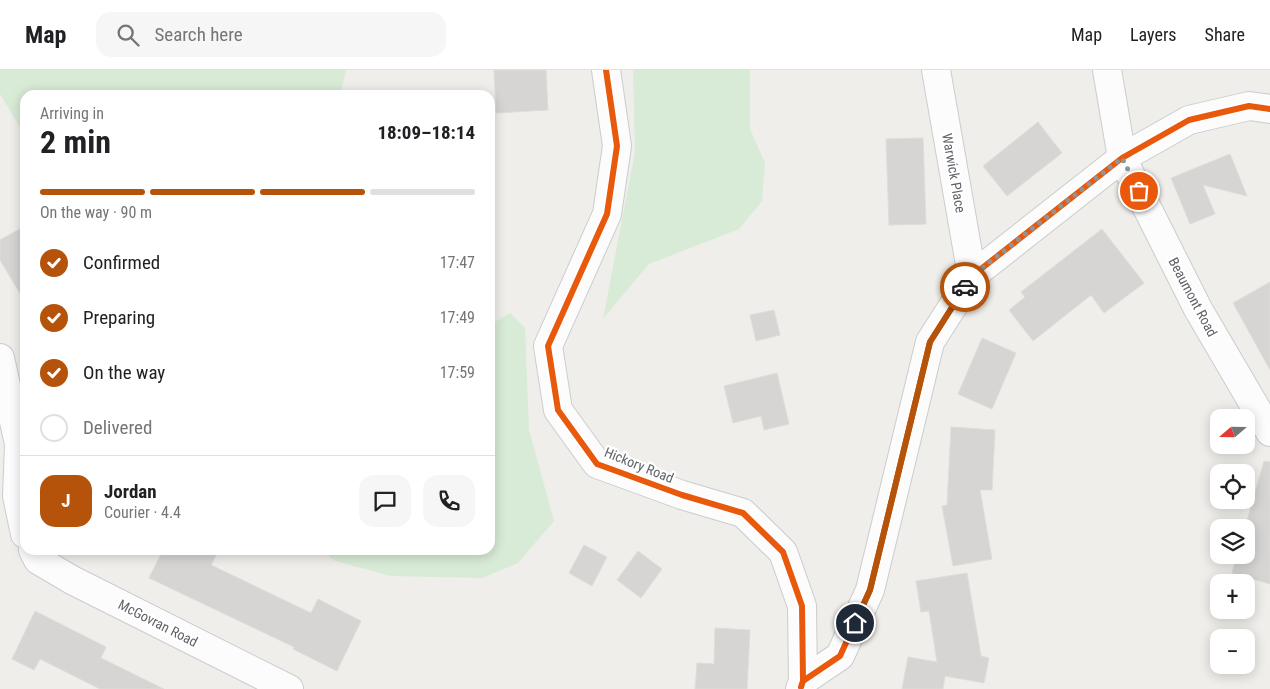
<!DOCTYPE html>
<meta charset="utf-8">
<style>
:root{--surface:#fff;--page:#f6f6f6;--text:#202124;--muted:#757577;--line:#e0e0e0;--accent:#b45309}
body{margin:0;font-family:"Roboto Condensed",sans-serif;background:var(--page);color:var(--text);height:100vh;display:flex;flex-direction:column;font-size:19px;white-space:nowrap}
*{box-sizing:border-box;margin:0}
p{font-size:16px;color:var(--muted)}
.icon{flex:none;width:28px;height:28px;fill:none;stroke:currentColor;stroke-width:2;stroke-linecap:round;stroke-linejoin:round}
.map{position:relative;flex:1;overflow:hidden}
.side{position:absolute;left:20px;top:20px;width:475px;height:465px;display:flex;flex-direction:column;background:var(--surface);border-radius:15px;box-shadow:0 2px 12px #0003}
.side>*{flex:none}
.needle{width:32px;rotate:250deg}
.buttons{position:absolute;left:1210px;top:339px;display:grid;gap:10px}
.buttons a{display:grid;place-items:center;width:45px;height:45px;border-radius:10px;background:var(--surface);box-shadow:0 2px 12px #0003;font-size:25px}
.pin{position:absolute;display:grid;place-items:center;width:42px;height:42px;color:#fff;margin:-21px;border:2px solid #fff;border-radius:50%;box-shadow:0 1px 5px #0007}
.courier{position:absolute;display:grid;place-items:center;width:50px;height:50px;margin:-25px;border:4px solid #b45309;border-radius:50%;background:#fff;color:#222;box-shadow:0 1px 6px #0007}
.summary em{font-style:normal;font-weight:700}
.summary div{display:flex;flex-direction:column-reverse}
.summary{display:flex;align-items:center;justify-content:space-between;height:85px;padding:0 20px}
h1{font-size:32px;font-weight:700;line-height:38px}
.bar{display:grid;grid-template-columns:repeat(4,1fr);gap:8px 5px;align-content:center;height:60px;padding:0 20px}
.bar i{height:6px;border-radius:4px;background:var(--line)}
.bar .on{background:var(--accent)}
.bar p{grid-column:span 4}
.line{display:flex;align-items:center;gap:12px;padding:0 20px;border-top:1px solid var(--line)}
.line div{flex:1}
.round{display:grid;place-items:center;flex:none;width:52px;height:52px;border-radius:15px;background:var(--page)}
ol{padding:0 20px;list-style:none}
li{display:flex;align-items:center;gap:15px;height:55px}
li p{margin-inline-start:auto}
li .icon{padding:5px;border-radius:50%;background:var(--accent);color:#fff;stroke-width:4}
li:last-child{color:var(--muted)}
li i{width:28px;height:28px;border:2px solid var(--line);border-radius:50%}
header{display:flex;align-items:center;gap:30px;box-sizing:border-box;height:70px;padding:0 25px;background:var(--surface);border-bottom:1px solid var(--line)}
header strong{font-size:24px}
nav{display:flex;gap:28px;margin-inline-start:auto;font-size:18px}
.search{width:350px;height:45px;background:var(--page);display:flex;align-items:center;gap:12px;box-sizing:border-box;padding:0 18px;border-radius:15px;color:var(--muted);font-size:19px}
.map>svg:first-child{display:block}
</style>
<header>
<strong>Map</strong>
<div class="search"><svg class="icon" aria-label="search" viewBox="0 0 24 24"><circle cx="10" cy="10" r="6"/><path d="M15 15l6 6"/></svg>Search here</div>
<nav><a>Map</a><a>Layers</a><a>Share</a></nav>
</header>
<div class="map">
<svg width="1270" height="619" viewBox="0 0 1270 619">
<rect width="100%" height="100%" fill="#efeeea"/>
<!-- green -->
<path fill="#d8ebd6" d="M0 0H346L340 25H25V66L0 24Z
M633 0H750V59L765 93 762 131 739 159 649 194 603 249 635 82Z
M510 243 525 258 529 360 554 451 518 493 482 508 391 506 335 491 321 480H490V255Z"/>
<!-- building -->
<path fill="#d6d5d3" stroke="#deddd9" d="M494 0H546L548 40 496 43Z
M1038 52 1062 83 1007 126 983 96Z
M923 68 926 154 889 155 886 69Z
M1230 84 1247 126 1203 115 1215 144 1190 154 1171 108Z
M25 156V232L0 190V170Z
M1102 159 1144 213 1104 243 1091 225 1033 271 1009 240 1025 227 1021 222Z
M1270 212V300L1233 233Z
M774 240 780 265 756 271 750 245Z
M982 268 1016 283 992 339 958 324Z
M777 303 789 354 764 360 761 346 733 353 724 316Z
M951 357 995 360 992 420H980L992 489 953 496 942 436 947 435Z
M1264 391 1270 392V514L1232 503 1237 485H1246V458H1245Z
M584 475 607 487 592 516 569 503Z
M163 480H219L211 495 311 543 318 529 361 551 337 601 293 579 294 577 149 508Z
M638 481 662 499 641 528 617 510Z
M967 503 981 586 989 588 984 613 945 606 943 619H902L908 587 937 592 929 541 921 542 916 511Z
M35 541 106 577 101 588 164 619H100L40 589 34 600 12 589Z
M715 558 750 560 747 619H695L697 593 714 594Z"/>
<g fill="none" stroke-linecap="round" stroke-linejoin="round">
<!-- minor casing -->
<g stroke="#cbcccc" stroke-width="30">
<path id="minor" d="M606 0 617 76 607 144 548 276 558 340 597 394 682 425 743 443 783 482 802 536 803 611 800 619
M936 0 972 206
M1107 0 1122 88 1198 239 1270 362
M0 288 19 374 17 426 25 464
M33 480 38 490 72 510 289 619
M803 611 840 586 870 520 930 272 972 206 1122 88 1189 50 1249 36 1270 39"/>
</g>
<!-- minor -->
<use href="#minor" stroke="#fdfcfc" stroke-width="28"/>
<!-- cycleway casing -->
<g stroke="#fff" stroke-width="9">
<path id="cycleway" d="M606 0 617 76 607 144 548 276 558 340 597 394 682 425 743 443 783 482 802 536 803 611 801 617
M803 611 840 586 870 520 930 272 972 206 1122 88 1189 50 1249 36 1270 39"/>
</g>
<!-- cycleway -->
<use href="#cycleway" stroke="#e8590c" stroke-width="6"/>
</g>
<g fill="none" stroke-linecap="round" stroke-linejoin="round">
<!-- done -->
<path stroke="#919496" stroke-width="5" stroke-dasharray="0 9" d="M965 217 972 206 1122 88 1139 121"/>
<!-- route -->
<path stroke="#b45309" stroke-width="6" d="M855 553 870 520 930 272 965 217"/>
</g>
<g text-anchor="middle" dominant-baseline="central" stroke-width="4.5" stroke-linejoin="round" paint-order="stroke">
<!-- street labels -->
<g font-size="14" fill="#5f6368" stroke="#fff">
<text transform="translate(954 103) rotate(80)">Warwick Place</text>
<text transform="translate(1193 227) rotate(62)">Beaumont Road</text>
<text transform="translate(639 395) rotate(22)">Hickory Road</text>
<text transform="translate(158 553) rotate(27)">McGovran Road</text>
</g>
</g>
</svg>
<div class="buttons">
<a><svg class="needle" viewBox="-14 -14 28 28"><path d="M0-13l5 13h-10z" fill="#e53935"/><path d="M0 13l5-13h-10z" fill="#757577"/></svg></a>
<a><svg class="icon" aria-label="locate" viewBox="0 0 24 24"><circle cx="12" cy="12" r="6"/><path d="M12 2v4M12 18v4M2 12h4M18 12h4"/></svg></a>
<a><svg class="icon" aria-label="layers" viewBox="0 0 24 24"><path d="M12 4l9 5-9 5-9-5zM3 14l9 5 9-5"/></svg></a>
<a>+</a>
<a>−</a>
</div>
<div class="pin" style="left:1139px;top:121px;background:#ea580c"><svg class="icon" aria-label="bag" viewBox="0 0 24 24"><path d="M5 8h14l-1 12H6zM9 8a3 3 0 0 1 6 0"/></svg></div>
<div class="pin" style="left:855px;top:553px;background:#1f2937"><svg class="icon" aria-label="home" viewBox="0 0 24 24"><path d="M3 11l9-7 9 7M6 9v11h12V9"/></svg></div>
<div class="courier" style="left:965px;top:217px"><svg class="icon" aria-label="car" viewBox="0 0 24 24"><path d="M5 17H2v-5l4-1 3-4h7l3 4 3 1v5h-3M9 17h6M6 11h13"/><circle cx="7" cy="17" r="2"/><circle cx="17" cy="17" r="2"/></svg></div>
<section class="side">
<div class="summary"><div><h1>2 min</h1><p>Arriving in</p></div><em>18:09–18:14</em></div>
<div class="bar"><i class="on"></i><i class="on"></i><i class="on"></i><i></i><p>On the way · 90 m</p></div>
<ol>
<li><svg class="icon" aria-label="check" viewBox="0 0 24 24"><path d="M5 12l5 5 9-10"/></svg>Confirmed<p>17:47</p></li>
<li><svg class="icon" aria-label="check" viewBox="0 0 24 24"><path d="M5 12l5 5 9-10"/></svg>Preparing<p>17:49</p></li>
<li><svg class="icon" aria-label="check" viewBox="0 0 24 24"><path d="M5 12l5 5 9-10"/></svg>On the way<p>17:59</p></li>
<li><i></i>Delivered</li>
</ol>
<div class="line" style="height:90px"><b class="round" style="background:var(--accent);color:#fff">J</b><div><b>Jordan</b><p>Courier · 4.4</p></div><a class="round"><svg class="icon" aria-label="chat" viewBox="0 0 24 24"><path d="M4 5h16v11H9l-5 4z"/></svg></a><a class="round"><svg class="icon" aria-label="phone" viewBox="0 0 24 24"><path d="M5 4h4l2 5-3 2q2 4 5 5l2-3 5 2v4C11 20 4 13 5 4z"/></svg></a></div>
</section>
</div>
